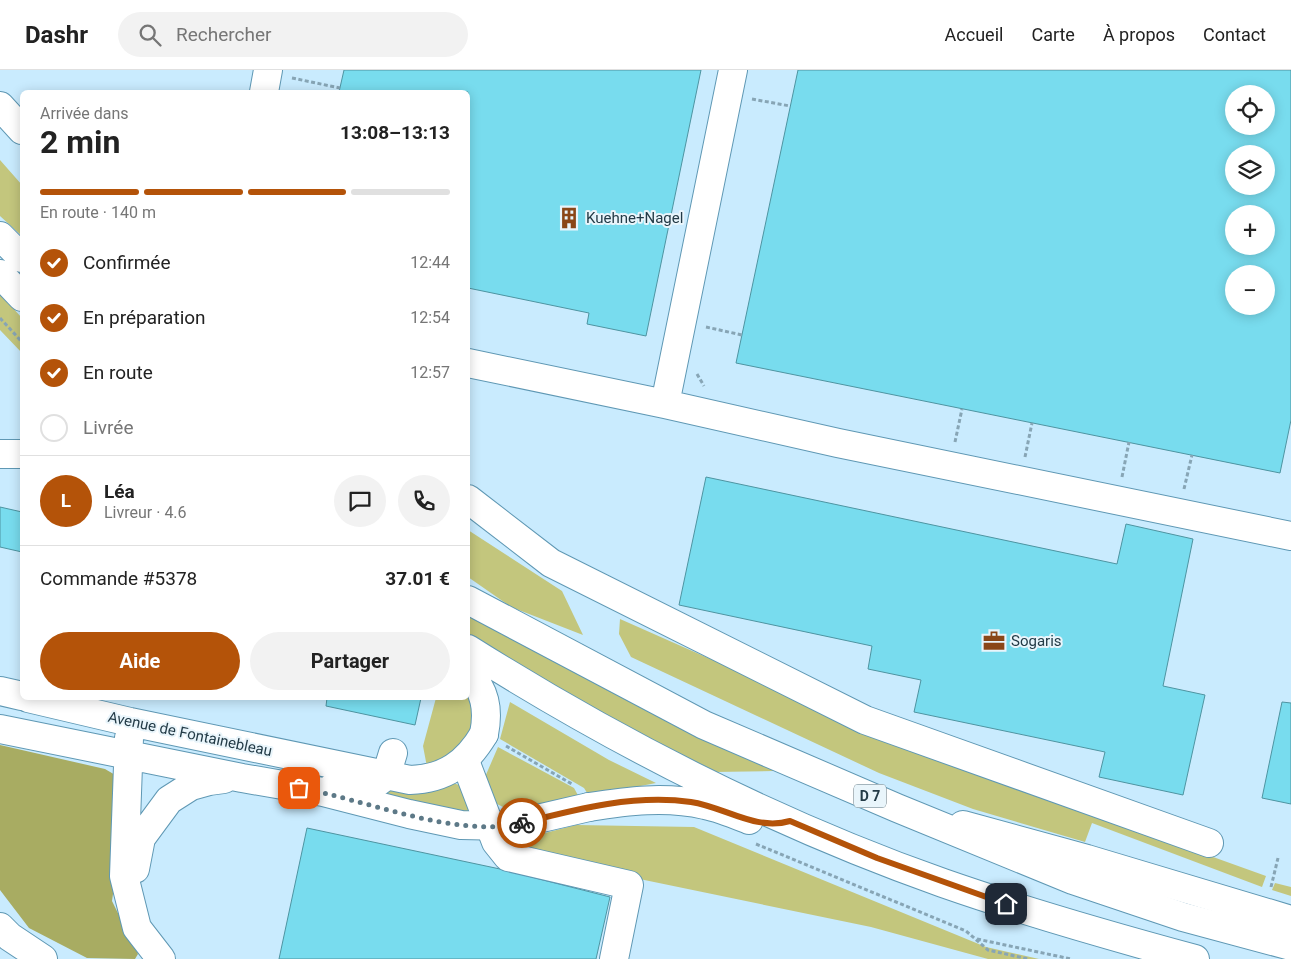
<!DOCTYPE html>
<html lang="fr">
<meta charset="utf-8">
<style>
:root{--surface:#fff;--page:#f2f2f2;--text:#222;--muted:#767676;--line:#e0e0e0;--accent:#b45309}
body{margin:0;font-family:Roboto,sans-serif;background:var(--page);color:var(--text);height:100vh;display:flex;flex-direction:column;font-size:19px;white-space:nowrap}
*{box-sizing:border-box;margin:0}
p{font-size:16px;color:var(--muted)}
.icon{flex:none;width:28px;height:28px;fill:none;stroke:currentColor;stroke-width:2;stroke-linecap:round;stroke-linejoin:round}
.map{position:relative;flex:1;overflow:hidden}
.sheet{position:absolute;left:20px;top:20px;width:450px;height:610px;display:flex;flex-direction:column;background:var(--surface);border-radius:8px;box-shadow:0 2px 12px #0003}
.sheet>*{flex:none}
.tools{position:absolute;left:1225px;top:15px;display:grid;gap:10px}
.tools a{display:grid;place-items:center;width:50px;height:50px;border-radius:50%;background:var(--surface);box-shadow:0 2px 12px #0003;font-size:25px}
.pin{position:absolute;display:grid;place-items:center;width:42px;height:42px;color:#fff;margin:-21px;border-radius:10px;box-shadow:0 2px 8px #0006}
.courier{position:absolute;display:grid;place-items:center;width:50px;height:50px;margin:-25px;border:4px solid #b45309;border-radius:50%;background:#fff;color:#222;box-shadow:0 1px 6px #0007}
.overview em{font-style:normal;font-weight:700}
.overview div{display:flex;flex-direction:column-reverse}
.overview{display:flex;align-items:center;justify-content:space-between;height:85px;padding:0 20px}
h1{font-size:32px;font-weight:700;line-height:38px}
.bar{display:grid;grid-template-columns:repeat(4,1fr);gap:8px 5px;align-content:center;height:60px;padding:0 20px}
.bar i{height:6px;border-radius:4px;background:var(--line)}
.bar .current{background:var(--accent)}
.bar p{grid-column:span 4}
.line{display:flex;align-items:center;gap:12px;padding:0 20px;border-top:1px solid var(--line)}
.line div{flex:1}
.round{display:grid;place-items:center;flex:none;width:52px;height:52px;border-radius:26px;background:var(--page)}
ol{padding:0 20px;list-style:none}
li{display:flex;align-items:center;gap:15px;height:55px}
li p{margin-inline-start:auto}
li .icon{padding:5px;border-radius:50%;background:var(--accent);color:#fff;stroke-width:4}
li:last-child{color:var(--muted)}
li i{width:28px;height:28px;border:2px solid var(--line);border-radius:50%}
.cta{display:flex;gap:10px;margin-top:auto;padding:10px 20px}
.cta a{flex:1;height:58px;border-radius:30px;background:var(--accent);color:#fff;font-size:20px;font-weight:700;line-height:58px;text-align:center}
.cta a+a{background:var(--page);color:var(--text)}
header{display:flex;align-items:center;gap:30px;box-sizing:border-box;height:70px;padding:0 25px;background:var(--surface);border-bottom:1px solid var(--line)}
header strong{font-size:24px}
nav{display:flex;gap:28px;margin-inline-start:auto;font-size:18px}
.search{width:350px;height:45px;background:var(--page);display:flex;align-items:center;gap:12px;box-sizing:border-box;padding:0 18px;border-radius:28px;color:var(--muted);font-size:19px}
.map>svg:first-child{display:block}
</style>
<header>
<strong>Dashr</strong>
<div class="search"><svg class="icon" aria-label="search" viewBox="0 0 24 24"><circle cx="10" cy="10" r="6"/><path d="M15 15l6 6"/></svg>Rechercher</div>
<nav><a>Accueil</a><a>Carte</a><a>À propos</a><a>Contact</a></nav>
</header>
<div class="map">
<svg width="1291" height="889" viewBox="0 0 1291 889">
<rect width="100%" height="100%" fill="#c9ebfe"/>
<!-- green -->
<path fill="#c3c67d" d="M0 90 22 115V166L0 146Z
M0 224 22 248V283L0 260Z
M468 460 562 521 583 565 511 537 468 507Z
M468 537 774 701 713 702 538 611 468 567Z
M620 549 921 682 1266 806 1262 817 1092 753 1085 772 973 739 879 703 631 587 619 564Z
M468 610 475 641 470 662 448 689 427 697 423 676 436 628H468Z
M510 632 609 690 656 713 589 726 584 718 500 669Z
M498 677 574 718 580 729 511 741 495 733 485 707Z
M450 712 459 715 474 746 372 727 389 713Z
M576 755 694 757 986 877 1039 889H988L871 857 509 782 510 772Z
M1275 813 1291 817V826L1272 820Z"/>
<!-- forest -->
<path fill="#a8ac62" d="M0 675 105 699 122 709 121 767 112 831 138 884 135 889 87 888 29 858 0 820Z"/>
<!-- building -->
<path fill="#78dcee" stroke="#4e94a1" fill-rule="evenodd" d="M344 0H701L646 266 587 254 589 243 468 218V22H339Z
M798 0H1291V350L1280 403 736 293ZM1234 24H1266V56H1234ZM1234 84H1266V116H1234ZM1234 144H1266V176H1234ZM1234 204H1266V236H1234Z
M706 407 1117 494 1126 454 1193 469 1163 616 1205 625 1183 725 1099 707 1105 682 914 642 921 610 868 599 872 576 679 535Z
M0 437 22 442V482L0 477Z
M327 628H421L415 655 326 636Z
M1282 632 1291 633V734L1262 728Z
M307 758 500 799 610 827 596 889H279Z"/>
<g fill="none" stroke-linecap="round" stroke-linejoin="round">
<!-- minor casing -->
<g stroke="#5f98b4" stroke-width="30">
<path id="minor" d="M264 22 268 0
M0 36 22 60
M468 293 665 334 838 373 1291 466
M665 334 733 0
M0 384H22
M468 429 551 493 865 650 1209 773
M465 691 496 772 508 787 629 815 614 889
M333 717 363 723 386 706 393 683
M963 755 1087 789 1291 850"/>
</g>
<!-- major casing -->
<g stroke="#5f98b4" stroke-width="30">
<path id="major" d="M0 621 22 626
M28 628 130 652 410 710C445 709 467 693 484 664
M0 659 242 708 323 722 409 744 461 755 507 756 589 737
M129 668 124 806 137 858 161 889
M135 799 141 768 169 730 191 716 209 711 224 709
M0 857 10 867 43 889"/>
</g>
<!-- highway casing -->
<g stroke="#5f98b4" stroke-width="30">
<path id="highway" d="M0 166 22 188
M0 204 22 227
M468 530 704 655 897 738 1073 810 1183 847 1291 876
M468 579C617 673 776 754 943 813 1026 842 1110 866 1195 889
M468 602C485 620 489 639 484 664
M589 737C627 731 666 726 705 735 720 738 734 744 749 750"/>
</g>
<!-- path -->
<path stroke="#87a5b5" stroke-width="3" stroke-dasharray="4 2.5" stroke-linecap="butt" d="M292 8 340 18
M752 29 790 36
M0 248 22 272
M706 257 742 265
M697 304 704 316
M955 372 962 339
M1025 387 1032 353
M1122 407 1129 372
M1184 419 1192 385
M506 676 572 714
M756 774 966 861 988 880 1028 889
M1271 817 1278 788
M977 869 1071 889"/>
<!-- minor -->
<use href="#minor" stroke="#fff" stroke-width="28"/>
<!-- major -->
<use href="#major" stroke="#fff" stroke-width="28"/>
<!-- highway -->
<use href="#highway" stroke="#fff" stroke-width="28"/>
</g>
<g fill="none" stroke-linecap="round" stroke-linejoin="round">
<!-- done -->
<path stroke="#5d7987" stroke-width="5" stroke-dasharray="0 9" d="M299 718C365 729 456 769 522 753"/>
<!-- route -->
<path stroke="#b45309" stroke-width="6" d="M522 753C577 739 634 724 691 732 725 737 755 761 790 751L877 788 1006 834"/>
</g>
<!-- icons -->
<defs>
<g id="building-bare" transform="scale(1.725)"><path d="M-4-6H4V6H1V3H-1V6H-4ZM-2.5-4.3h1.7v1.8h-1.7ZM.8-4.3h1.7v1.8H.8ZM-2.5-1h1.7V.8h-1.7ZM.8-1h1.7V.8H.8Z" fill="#8a4718" stroke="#e9f5fb" stroke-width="2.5" paint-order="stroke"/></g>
<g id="office-bare" transform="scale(1.725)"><path d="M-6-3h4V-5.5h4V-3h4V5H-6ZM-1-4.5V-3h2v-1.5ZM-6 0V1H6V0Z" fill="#8a4718" stroke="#e9f5fb" stroke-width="2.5" paint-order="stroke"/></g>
</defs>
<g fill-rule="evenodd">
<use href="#building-bare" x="569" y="148"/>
<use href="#office-bare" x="994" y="571"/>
</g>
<g text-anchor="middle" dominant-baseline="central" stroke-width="4" stroke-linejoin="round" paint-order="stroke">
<!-- shield labels -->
<rect fill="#e9f5fb" stroke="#5e737d" stroke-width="1" x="854" y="714.5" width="32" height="23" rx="4"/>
<g font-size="14" font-weight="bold" fill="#233b47">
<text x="870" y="726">D 7</text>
</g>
<!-- poi labels -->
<g font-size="15" fill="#233b47" stroke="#e9f5fb" text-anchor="start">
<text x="586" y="148">Kuehne+Nagel</text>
<text x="1011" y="571">Sogaris</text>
</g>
<!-- street labels -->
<g font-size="15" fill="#233b47" stroke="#e9f5fb">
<text transform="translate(190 664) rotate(12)">Avenue de Fontainebleau</text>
</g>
</g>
</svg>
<div class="tools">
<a><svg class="icon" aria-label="locate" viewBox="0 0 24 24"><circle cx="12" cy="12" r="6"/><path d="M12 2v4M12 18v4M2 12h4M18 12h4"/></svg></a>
<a><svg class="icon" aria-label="layers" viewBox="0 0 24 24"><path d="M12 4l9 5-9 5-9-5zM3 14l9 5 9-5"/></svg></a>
<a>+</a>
<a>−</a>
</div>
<div class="pin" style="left:299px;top:718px;background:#ea580c"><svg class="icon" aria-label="bag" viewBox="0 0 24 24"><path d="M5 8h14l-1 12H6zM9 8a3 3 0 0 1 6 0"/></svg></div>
<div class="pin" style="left:1006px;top:834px;background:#1f2937"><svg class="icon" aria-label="home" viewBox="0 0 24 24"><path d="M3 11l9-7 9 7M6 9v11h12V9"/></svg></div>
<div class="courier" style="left:522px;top:753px"><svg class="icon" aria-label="bike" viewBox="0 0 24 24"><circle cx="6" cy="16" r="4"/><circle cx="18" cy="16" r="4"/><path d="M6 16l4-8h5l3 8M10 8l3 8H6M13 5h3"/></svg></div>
<section class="sheet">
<div class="overview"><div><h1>2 min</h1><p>Arrivée dans</p></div><em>13:08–13:13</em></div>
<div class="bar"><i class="current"></i><i class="current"></i><i class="current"></i><i></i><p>En route · 140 m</p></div>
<ol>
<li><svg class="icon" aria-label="check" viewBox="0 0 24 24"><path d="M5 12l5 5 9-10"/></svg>Confirmée<p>12:44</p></li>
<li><svg class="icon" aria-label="check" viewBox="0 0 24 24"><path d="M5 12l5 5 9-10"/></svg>En préparation<p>12:54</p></li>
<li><svg class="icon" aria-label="check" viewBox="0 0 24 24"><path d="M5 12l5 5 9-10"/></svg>En route<p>12:57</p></li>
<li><i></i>Livrée</li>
</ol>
<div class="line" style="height:90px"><b class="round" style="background:var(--accent);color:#fff">L</b><div><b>Léa</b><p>Livreur · 4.6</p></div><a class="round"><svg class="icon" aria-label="chat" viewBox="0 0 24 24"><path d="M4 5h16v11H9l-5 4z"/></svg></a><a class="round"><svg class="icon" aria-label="phone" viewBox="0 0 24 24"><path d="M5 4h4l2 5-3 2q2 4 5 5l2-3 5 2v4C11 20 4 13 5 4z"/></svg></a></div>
<div class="line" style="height:65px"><div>Commande #5378</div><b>37.01 €</b></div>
<div class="cta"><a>Aide</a><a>Partager</a></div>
</section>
</div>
